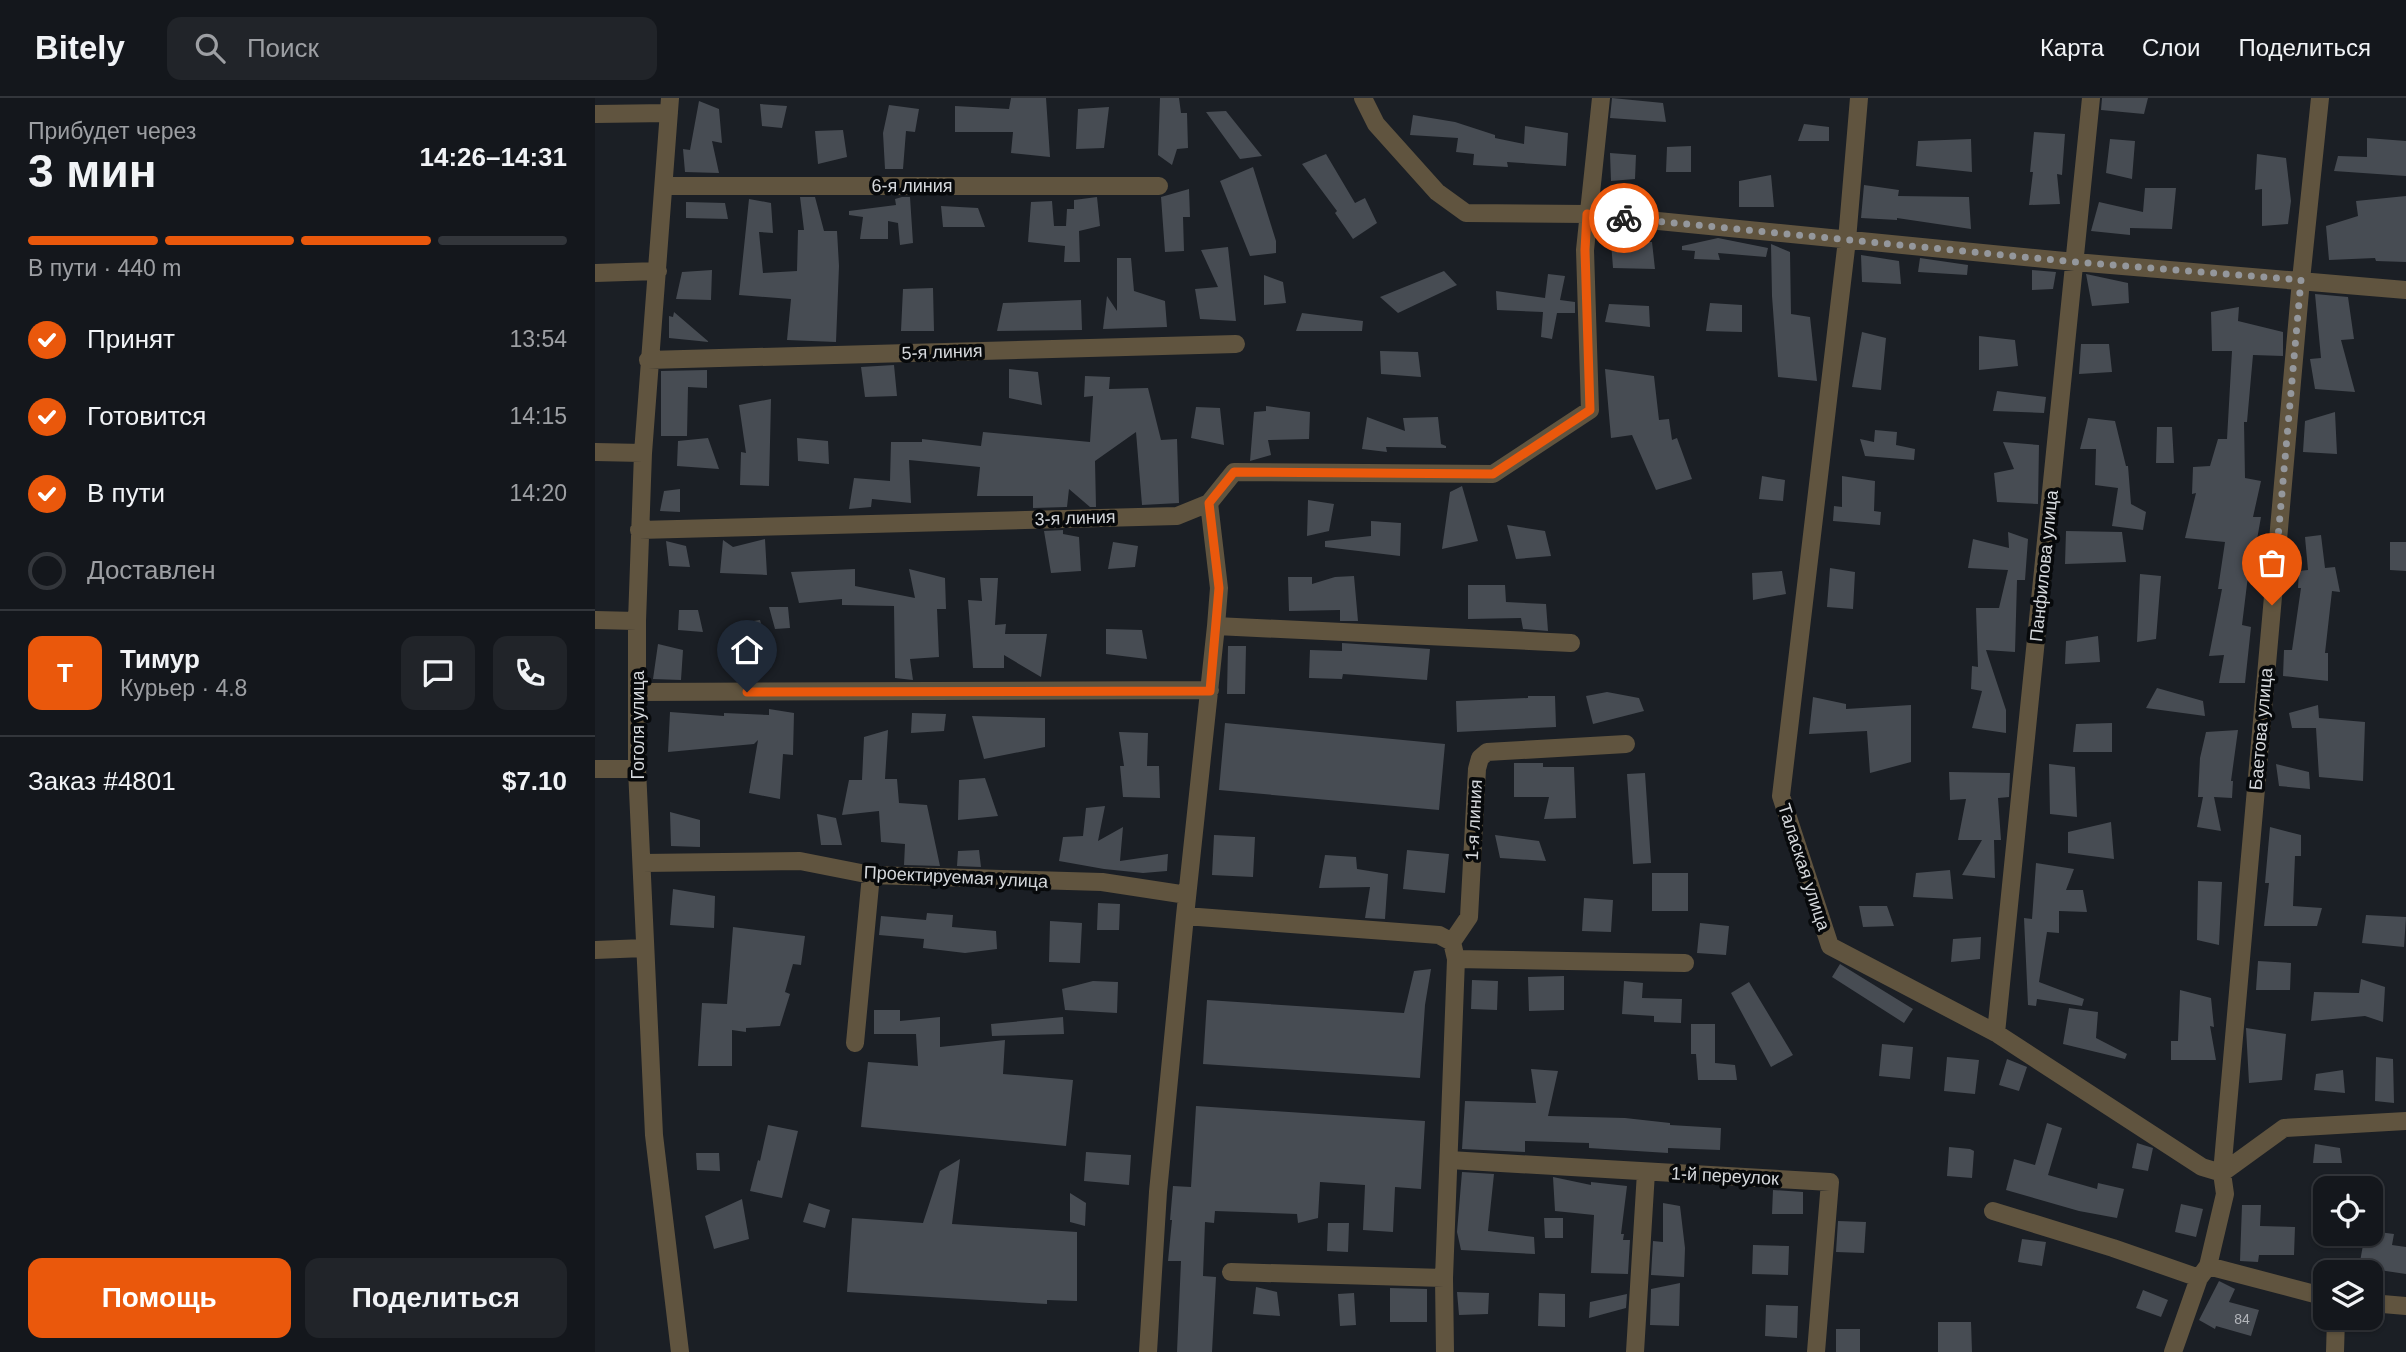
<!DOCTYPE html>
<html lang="ru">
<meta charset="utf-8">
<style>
:root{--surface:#14171c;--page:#212429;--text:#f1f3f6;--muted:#9d9fa3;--line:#33363b;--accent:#ea580c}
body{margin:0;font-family:Helvetica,sans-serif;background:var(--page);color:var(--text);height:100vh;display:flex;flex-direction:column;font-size:26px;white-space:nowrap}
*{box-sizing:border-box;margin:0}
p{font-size:23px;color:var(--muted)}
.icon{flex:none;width:38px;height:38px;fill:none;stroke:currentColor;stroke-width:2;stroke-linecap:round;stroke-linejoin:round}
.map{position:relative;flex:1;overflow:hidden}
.panel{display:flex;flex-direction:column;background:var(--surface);width:595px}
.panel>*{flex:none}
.buttons{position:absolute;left:1718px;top:1078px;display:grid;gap:14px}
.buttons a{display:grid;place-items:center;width:70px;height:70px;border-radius:14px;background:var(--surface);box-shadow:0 2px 5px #0004,0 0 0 2px var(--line);font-size:35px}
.pin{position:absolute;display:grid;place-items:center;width:60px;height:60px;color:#fff;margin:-72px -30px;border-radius:50% 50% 50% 0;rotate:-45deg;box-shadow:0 0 7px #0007}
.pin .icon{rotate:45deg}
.courier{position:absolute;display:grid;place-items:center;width:70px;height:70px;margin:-35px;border:5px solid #ea580c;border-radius:50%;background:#fff;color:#222;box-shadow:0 2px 9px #0007}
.overview em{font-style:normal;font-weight:700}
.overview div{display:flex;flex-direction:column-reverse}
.overview{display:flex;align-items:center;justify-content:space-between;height:119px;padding:0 28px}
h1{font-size:46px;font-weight:700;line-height:52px}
.bar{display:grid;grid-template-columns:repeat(4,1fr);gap:10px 7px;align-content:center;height:84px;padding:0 28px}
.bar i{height:9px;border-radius:5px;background:var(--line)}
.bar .on{background:var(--accent)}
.bar p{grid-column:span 4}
.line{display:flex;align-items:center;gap:18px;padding:0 28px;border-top:2px solid var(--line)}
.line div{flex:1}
.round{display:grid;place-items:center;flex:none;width:74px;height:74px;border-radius:14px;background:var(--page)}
ol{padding:0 28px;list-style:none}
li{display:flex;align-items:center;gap:21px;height:77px}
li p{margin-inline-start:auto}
li .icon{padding:7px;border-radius:50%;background:var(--accent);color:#fff;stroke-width:4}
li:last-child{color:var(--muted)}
li i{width:38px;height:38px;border:4px solid var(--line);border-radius:50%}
.action{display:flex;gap:14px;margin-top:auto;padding:14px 28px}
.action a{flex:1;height:80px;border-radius:14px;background:var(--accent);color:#fff;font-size:28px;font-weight:700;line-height:80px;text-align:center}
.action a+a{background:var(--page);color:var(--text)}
header{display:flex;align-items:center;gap:42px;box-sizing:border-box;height:98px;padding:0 35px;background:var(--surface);border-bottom:2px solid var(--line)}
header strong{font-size:33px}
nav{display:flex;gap:38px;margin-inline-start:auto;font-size:24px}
.search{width:490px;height:63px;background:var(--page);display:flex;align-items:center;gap:18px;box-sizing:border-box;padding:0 24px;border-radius:14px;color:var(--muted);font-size:26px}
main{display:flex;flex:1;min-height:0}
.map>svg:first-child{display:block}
</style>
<header>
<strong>Bitely</strong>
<div class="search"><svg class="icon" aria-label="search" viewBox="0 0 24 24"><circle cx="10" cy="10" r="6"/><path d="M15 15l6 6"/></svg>Поиск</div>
<nav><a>Карта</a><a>Слои</a><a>Поделиться</a></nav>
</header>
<main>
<section class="panel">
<div class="overview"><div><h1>3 мин</h1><p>Прибудет через</p></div><em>14:26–14:31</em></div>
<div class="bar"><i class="on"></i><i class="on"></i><i class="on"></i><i></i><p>В пути · 440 m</p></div>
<ol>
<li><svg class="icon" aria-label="check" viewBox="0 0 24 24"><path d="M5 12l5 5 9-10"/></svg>Принят<p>13:54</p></li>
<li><svg class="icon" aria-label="check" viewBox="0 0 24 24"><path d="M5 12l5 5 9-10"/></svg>Готовится<p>14:15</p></li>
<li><svg class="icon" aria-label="check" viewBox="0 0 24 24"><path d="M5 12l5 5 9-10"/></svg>В пути<p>14:20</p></li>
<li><i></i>Доставлен</li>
</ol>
<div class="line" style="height:126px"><b class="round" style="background:var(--accent);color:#fff">Т</b><div><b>Тимур</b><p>Курьер · 4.8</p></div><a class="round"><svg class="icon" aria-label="chat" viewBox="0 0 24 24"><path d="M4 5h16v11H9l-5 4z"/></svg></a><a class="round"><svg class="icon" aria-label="phone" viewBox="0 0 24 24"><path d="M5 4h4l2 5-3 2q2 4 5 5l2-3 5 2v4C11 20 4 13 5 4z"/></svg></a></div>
<div class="line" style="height:91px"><div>Заказ #4801</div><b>$7.10</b></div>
<div class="action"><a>Помощь</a><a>Поделиться</a></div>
</section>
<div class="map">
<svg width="1811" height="1254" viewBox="0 0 1811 1254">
<rect width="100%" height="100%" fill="#1b1f25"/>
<!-- building -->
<path fill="#474c53" d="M416 0H451L455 59 416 55 418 34H360V8L414 11Z
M565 0H584L586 15H592L593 50 582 51 577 67 563 57Z
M1017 0 1068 5 1071 24 1015 20Z
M1507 0H1553L1549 16 1506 12Z
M104 3 124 11 127 45 117 43 124 75 90 74 88 51 95 52Z
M165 6 192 8 187 30 167 28Z
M294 7 324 11 320 34 311 33 308 71H290L288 35Z
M514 9 509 50 481 51 483 11Z
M631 13 667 58 645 61 611 14Z
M818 17 860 24 900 37V40L929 46 930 28 973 35 971 68 912 64 913 69 878 67 879 56 861 54 863 40 815 37Z
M1209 26 1234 29V43H1203Z
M248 32 252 59 223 66 220 33Z
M1439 34 1470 36 1467 77 1462 76 1465 106 1434 107 1438 74H1435Z
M1772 40 1811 43V78L1739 73 1743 58 1772 59Z
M1376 41 1377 74 1321 68 1323 43Z
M1515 41 1540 43 1537 81 1511 75Z
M1096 48V74H1071L1072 49Z
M1015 55 1041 57 1040 81 1016 83Z
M731 56 760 105 770 100 782 125 758 141 740 115 742 113 707 66Z
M1662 56 1691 60 1696 103 1693 126 1667 128V91L1660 92Z
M658 69 681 143V155L655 158 625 83Z
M1176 77 1179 109H1144V83Z
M1269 87 1304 92 1303 98 1374 99 1376 131 1302 120V122L1266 120Z
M1550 90H1581L1577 131 1535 130V137L1496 133 1504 104 1548 114Z
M594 91 595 119H588L589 153 570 154 566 99Z
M1811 98V164L1781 163 1780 160 1734 162 1731 128 1763 118 1761 103Z
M205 99H220L229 133H242L244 168 241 244 192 242 196 201 144 197 154 101 176 105 178 135 164 134 168 175 202 173 203 132H209Z
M307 99H315L318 145 305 147 303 125 293 123V141H265L268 119 254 117V113L301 107 300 101Z
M502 99 505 128 484 133 485 164H469L470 148 433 144 436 104 457 103 459 128H471L472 111H479V102Z
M91 104 130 105 133 121 91 120Z
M346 108 383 110 390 129H348Z
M1123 140 1173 150 1171 159 1123 155 1125 162 1099 161 1100 153 1087 152V148Z
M1016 144H1057L1060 171 1018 170Z
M1176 146 1195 154 1196 216 1215 219 1222 283 1183 279 1177 198Z
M633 149 641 223 605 221 600 191 623 189 606 152Z
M1266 157 1304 163 1306 186 1267 184Z
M522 160H536L539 193 570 203 572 229 508 231 512 198 522 213Z
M1325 160 1373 167 1372 177 1323 174Z
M117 172 116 202 81 201 87 174Z
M1437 172 1461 174 1458 191 1437 192Z
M849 173 862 187 803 215 785 199Z
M953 176 970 178 965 202 980 204V215H962L957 241 946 239 948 214 902 212 901 193 950 200Z
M1491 176 1533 185 1534 205 1497 208Z
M669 177 688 184 691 205 669 207Z
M338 190 339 233H306L308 191Z
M1720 196 1753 199 1759 241 1746 242 1760 294 1720 291 1715 261 1726 260Z
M486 202 487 232 402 233 408 205Z
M1115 205 1147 207V234L1111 233Z
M1014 206 1054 208 1055 229 1010 224Z
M1644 209 1643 223 1688 234V258L1658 257 1652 324H1649L1650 380 1666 383 1658 419H1666L1658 464 1663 465 1665 479 1653 478 1647 527 1656 529 1650 585H1624L1629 557 1614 558 1627 491H1623L1630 444 1590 440 1601 395 1597 396 1598 369 1615 368 1623 341H1632L1637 253H1617L1616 214Z
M79 214 114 244 74 240V218L78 219Z
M707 215 768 223 767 233H701Z
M1267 234 1291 240 1286 292 1257 289Z
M1384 238 1420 242 1423 268 1384 272Z
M1486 246H1514L1517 274 1484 276Z
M785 253 823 254 826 279 786 276Z
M299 267 302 298 270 299 266 269Z
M414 271 443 274 447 307 414 300Z
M1010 271 1059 278 1064 322 1074 321 1077 342 1082 340 1097 381 1061 392 1037 337 1016 340Z
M112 272V290L93 289 92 338H66V273Z
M490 278 515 279 514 291 553 290 566 342 582 341 584 405 547 407 541 334 500 363 501 409H495L474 391 472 409 438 410V398H382L385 369 314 362 316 405 277 401 276 409 254 411 259 380 295 383 296 344H327V341L386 348 388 334 495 344 498 298 489 299Z
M1402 293 1451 299 1449 315 1398 313Z
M176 301 174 388 145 387 146 354 151 355 144 307Z
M671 308 715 314 714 341 673 342 676 357 655 363 659 314 671 313Z
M601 309 625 310 629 347 596 340Z
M1740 314 1742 356 1708 354 1710 323Z
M772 319 810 333 808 320 843 319 846 346 851 348V350L791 349 792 354 767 351Z
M1493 320 1520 323 1531 368H1533L1536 406 1551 414 1548 432 1517 428 1523 390 1500 387 1501 351H1485Z
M1562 329H1577L1579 365H1561Z
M1280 332 1302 334 1301 347 1320 351 1319 362 1270 358 1265 341 1279 344Z
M113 340 124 371 82 368 83 343Z
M202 340 233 343 234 366 203 363Z
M1408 344 1444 347 1443 406 1402 404 1399 375 1419 371Z
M1167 378 1190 382 1188 403 1164 401Z
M1247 378 1280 383 1279 413 1286 414 1285 427 1238 423 1239 408 1247 409Z
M867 388 883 443 847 451 855 394Z
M85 391V414L65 413 69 393Z
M713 402 739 406 734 433 712 438Z
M776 423 806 425 805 458 730 449V443L776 438Z
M912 427 950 433 956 458 921 461Z
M468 432V436L484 439 486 473 456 475 449 433Z
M1471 433 1527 434 1531 464 1470 466Z
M1413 434 1433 441 1430 482H1422L1420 554 1391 552 1411 612V635L1377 630 1387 593 1376 591 1377 568 1383 569 1381 510H1404L1413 472 1373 470 1378 441 1414 450Z
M1726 437 1730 470 1740 469 1745 494 1737 493 1730 555H1733V583L1688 578 1689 552H1697L1706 490H1703L1704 473 1713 472 1710 439Z
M170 441 172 477 125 475 128 442 138 449Z
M71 443 91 448 95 469 74 468Z
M518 444 543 448 540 469 513 471Z
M1795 444H1811V473L1795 472Z
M1235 470 1260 474 1258 511 1232 509Z
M260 471V488L320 500 314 471 350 480 351 511H342L344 559 315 561 318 582 300 580 299 508 247 507V501L204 505 196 474Z
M1187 473 1191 496 1158 502 1157 475Z
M1545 476 1566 478 1561 541 1542 544Z
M759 478 763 523H745V512L694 513 693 479H717V486L740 479Z
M385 480H403L400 527 411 526 410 536H452L446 579 409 557V570H378L373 502 387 503Z
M873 487H910L911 504 951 506 953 533 928 531 926 520 873 521Z
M174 509H193L195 530 180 531Z
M84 512H103L108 534 83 532Z
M165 522 171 544 139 553 138 526Z
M511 531 547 532 552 561 511 556Z
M1503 538 1505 564 1470 566 1471 543Z
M747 545 835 551 832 582 748 576 747 581 714 580 715 552 747 553Z
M63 546 88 552 86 582 58 581Z
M633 548H651L650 596H632Z
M1562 590 1608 603 1610 618 1551 610Z
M1012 594 1044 600 1049 613 998 626 991 598Z
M933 598H960L961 629 862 634 861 603 933 600Z
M1218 599 1251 606V611L1316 607V664L1275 675 1272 633 1214 636Z
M1723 607 1724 620 1770 624 1768 683 1724 679 1721 630H1697L1694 615Z
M174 611 199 615 198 657 188 656 185 701 154 695 163 642 159 646 73 654 75 614 129 618V615L174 617Z
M317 615 351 616 349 633 316 635Z
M377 618 450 620V649L389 661Z
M630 625 850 646 844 712 624 692Z
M1517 625V654H1478L1481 626Z
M293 632 290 681H302L304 705 332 707 345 768 309 767 310 746 286 744 284 713 247 717 254 682H267L269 639Z
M1643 632 1636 683H1638L1637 700 1619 699 1626 733 1602 729 1608 699H1603L1605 660 1611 634Z
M524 634 553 635 552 668H564L565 700 528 699 525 668H529Z
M919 665H948V669H979L981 720 949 721 954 699H919Z
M1454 666 1480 669 1482 719 1455 716Z
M1681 666 1714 674 1715 691 1684 688Z
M1354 674 1415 675 1414 699 1403 700 1406 742H1399L1400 780 1367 777 1387 742H1363L1371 701 1355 702Z
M1050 675 1056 765 1038 766 1032 676Z
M390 680 403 718 363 722 364 682Z
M510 708 503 743 528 729 525 763 573 756 572 773 548 775 509 771 464 763 468 739 488 738 491 710Z
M75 714 105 722V749L76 748Z
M222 716 241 720 247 747H226Z
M1516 724 1519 761 1473 755V734Z
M1675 729 1706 737V758H1700L1698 808 1727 810 1722 828H1669L1674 785H1670Z
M619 737 660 739 658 779 617 777Z
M900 737 944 743 951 763 905 760Z
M384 752 386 769 362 768 363 753Z
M812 752 854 756 850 795 808 791Z
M730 757 761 759 762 771 793 776 790 821 770 820 775 789 724 790Z
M1441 765 1479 771 1471 792H1488L1492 814 1464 813V835L1452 834 1444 884 1489 901 1487 908 1442 901 1441 908 1433 907 1429 820 1437 821Z
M1355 772 1358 801 1318 799 1321 775Z
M1057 775H1093V813H1057Z
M1603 783 1627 784 1624 847 1602 842Z
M78 791 120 798 119 830 75 827Z
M989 800 1018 802 1016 834 987 833Z
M503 805 525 806 524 832H502Z
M1264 808H1292L1299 828 1268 829Z
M332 815 358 817 357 829 401 833 402 851 370 855 328 850 329 841 284 837 286 818 331 822Z
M1771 817 1811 819 1809 849 1767 845Z
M455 823 487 825 485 865 454 864Z
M1105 825 1134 828 1131 857 1102 855Z
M138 829 210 838 206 867 198 866 190 894 195 896 185 928 151 930V934L137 932V968H103L107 905 132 906Z
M1386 839 1385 861 1356 864 1358 841Z
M1663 863 1696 865 1695 892H1661Z
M1245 866 1318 911 1309 925 1237 879Z
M836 871 830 907 825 980 608 966 612 902 809 915 819 873Z
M969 878V912L934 913 933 879Z
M1766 881 1790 889 1788 924 1770 918 1716 923 1719 894 1764 895Z
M877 882 903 883 902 912 876 911Z
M498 883 523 884 522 915 470 912 467 891Z
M1029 883 1048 885 1047 900 1087 901 1086 925 1059 924V918L1027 916Z
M1154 884 1198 957 1176 969 1136 895Z
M1585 892 1616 900 1619 929 1615 928 1621 962H1576V943H1583Z
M1474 910 1503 914 1501 940 1532 956 1530 961 1468 946Z
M279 912H305V923L345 919V949L410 942 408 976 478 982 471 1048 266 1029 273 964 323 968 321 936H279Z
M468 919 469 936 397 938 396 926Z
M1096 926H1120V965L1140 967 1142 982H1103L1101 956H1096Z
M1651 930 1691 936 1687 982 1654 985Z
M1287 946 1318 949 1315 981 1284 978Z
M1352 959 1384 962 1380 996 1349 993Z
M1781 959 1798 961 1799 1005 1780 1003Z
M1412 961 1432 969 1424 993 1404 987Z
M936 971 963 973 953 1018 1030 1020 1075 1025V1027L1126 1030 1125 1052 1073 1050V1055L994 1050V1045L930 1043V1054L867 1051 870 1003 941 1005Z
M1748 972 1750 995 1719 992 1721 976Z
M601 1008 830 1023 826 1091 800 1089 798 1134 768 1132 770 1087 725 1084 723 1120 703 1125 702 1116 620 1113 619 1125 610 1124 608 1178 621 1179 617 1254H582L586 1163H573L577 1122H575L578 1088 596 1089Z
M1452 1025 1467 1030 1453 1077 1502 1091 1503 1085 1529 1091 1522 1120 1484 1113 1411 1092 1419 1061 1440 1067Z
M173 1027 203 1033 187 1100 155 1093 163 1062 165 1063Z
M1542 1045 1558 1050 1553 1073 1537 1070Z
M1720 1046 1745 1050 1747 1065H1718Z
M1354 1049 1375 1051 1379 1053 1377 1080 1352 1078Z
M491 1054 536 1057 534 1087 489 1083Z
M101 1055H124L125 1073 102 1072Z
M365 1061 357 1126 482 1134V1203L452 1202V1206L252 1194 257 1120 328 1125 345 1073Z
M867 1074 899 1076 893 1133 939 1139 940 1156 866 1152 862 1134Z
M958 1079 996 1087V1084L1032 1088 1026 1136H1029L1028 1142H1035L1033 1176 996 1175 999 1117 960 1113Z
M1178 1092 1208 1094V1116H1177Z
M475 1095 491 1105 490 1128 475 1124Z
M147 1101 154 1141 119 1151 110 1118Z
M214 1105 235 1112 230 1130 208 1124Z
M1068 1105 1085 1108 1090 1150 1089 1179 1056 1177 1058 1143 1068 1144Z
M1586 1106 1608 1111 1601 1139 1580 1134Z
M1647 1107H1666L1665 1128 1700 1129 1699 1157H1664L1663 1164 1645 1163Z
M949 1120H968V1140H950Z
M1243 1123 1271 1124 1269 1155 1241 1154Z
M733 1125H754L753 1154 732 1153Z
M1776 1133 1799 1136 1797 1147 1811 1149V1176L1764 1169 1770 1136H1776Z
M1427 1141 1451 1144 1447 1168 1423 1164Z
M1158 1147 1194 1148 1193 1177 1157 1176Z
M1624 1183 1640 1191 1634 1204 1664 1212 1656 1238 1621 1228 1620 1231 1604 1222Z
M1085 1185 1084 1228 1055 1227 1056 1191Z
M661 1189 682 1194 685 1218 658 1216Z
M795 1190 832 1191V1224H795Z
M1548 1192 1573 1202 1566 1219 1541 1210Z
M862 1194 894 1195 893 1216 864 1217Z
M759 1195 761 1227 745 1228 743 1196Z
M944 1195 970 1196V1229L943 1228Z
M1032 1196 1031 1210 994 1220 995 1204Z
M1171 1207 1203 1208 1202 1240 1170 1238Z
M1343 1224H1376L1377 1254H1343Z
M1241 1231H1265V1254H1241Z"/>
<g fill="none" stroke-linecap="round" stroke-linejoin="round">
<!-- street -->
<path stroke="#60543f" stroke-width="18" d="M75 0 48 355 42 523V671L59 1037 85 1254
M768 0 781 26 842 94 871 115 992 116 1480 164 1811 192
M1264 0 1252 142 1186 698 1235 848 1401 935 1607 1069 1627 1075 1689 1030 1811 1023
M0 16 74 15
M69 88H564
M0 175 63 173
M53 262 641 246
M0 354 48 355
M44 432 582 418 614 405 639 374 898 376 995 312 990 152 1006 0
M0 522 42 523
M621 528 976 545
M43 594 615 592
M0 671H42
M47 765 205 763 276 777 507 784 592 797
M590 818 844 837 857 844 861 861 849 1180 850 1254
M857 844 874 819 882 671 885 660 892 654 1031 646
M0 852 49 850
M861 861 1090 865
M1401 935 1496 0
M260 945 276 777
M854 1062 1235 1084 1221 1254
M1398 1113 1518 1150 1604 1180
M1613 1168 1731 1199
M636 1174 849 1180
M1776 1205 1811 1208
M553 1254 563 1094 590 818 621 528 624 490 614 405
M1040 1254 1051 1074
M1578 1254 1604 1180 1613 1168 1630 1096 1627 1075 1706 182 1725 0
M1740 1254 1741 1220"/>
</g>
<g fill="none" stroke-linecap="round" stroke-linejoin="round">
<!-- done -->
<path stroke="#94979c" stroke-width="7" stroke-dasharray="0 12.6" d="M1029 120 1480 164 1706 182 1677 507"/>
<!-- route -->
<path stroke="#ea580c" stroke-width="9" d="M152 594 615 593 624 490 614 405 639 374 898 376 995 312 990 152 992 116 1029 120"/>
</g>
<g text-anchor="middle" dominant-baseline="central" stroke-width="7" stroke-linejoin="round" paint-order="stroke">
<!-- number labels -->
<g font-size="14" fill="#b2b5ba">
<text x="1647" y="1221">84</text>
</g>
<!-- street labels -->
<g font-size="18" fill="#d5d8dc" stroke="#07090b">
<text x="317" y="88">6-я линия</text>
<text transform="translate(347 254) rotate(-2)">5-я линия</text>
<text transform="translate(480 420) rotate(-2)">3-я линия</text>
<text transform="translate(1449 468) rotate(-84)">Панфилова улица</text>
<text transform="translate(43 627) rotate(-90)">Гоголя улица</text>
<text transform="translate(1666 631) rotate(-85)">Баетова улица</text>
<text transform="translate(879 722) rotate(-87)">1-я линия</text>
<text transform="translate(1209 769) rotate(72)">Талаская улица</text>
<text transform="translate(361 779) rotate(3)">Проектируемая улица</text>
<text transform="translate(1130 1078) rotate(3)">1-й переулок</text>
</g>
</g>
</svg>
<div class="buttons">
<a><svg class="icon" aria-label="locate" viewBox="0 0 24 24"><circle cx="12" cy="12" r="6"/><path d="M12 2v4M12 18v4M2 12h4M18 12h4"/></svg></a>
<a><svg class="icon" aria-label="layers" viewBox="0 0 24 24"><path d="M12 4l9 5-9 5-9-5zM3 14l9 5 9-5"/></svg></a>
</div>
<div class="pin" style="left:1677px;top:507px;background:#ea580c"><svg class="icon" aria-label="bag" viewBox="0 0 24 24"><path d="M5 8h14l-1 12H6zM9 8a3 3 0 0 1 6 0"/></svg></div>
<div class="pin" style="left:152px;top:594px;background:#1f2937"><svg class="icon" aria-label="home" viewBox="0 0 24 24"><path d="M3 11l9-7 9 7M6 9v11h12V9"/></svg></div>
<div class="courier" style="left:1029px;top:120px"><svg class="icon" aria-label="bike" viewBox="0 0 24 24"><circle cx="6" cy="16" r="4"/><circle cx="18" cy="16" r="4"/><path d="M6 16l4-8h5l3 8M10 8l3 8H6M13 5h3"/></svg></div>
</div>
</main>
